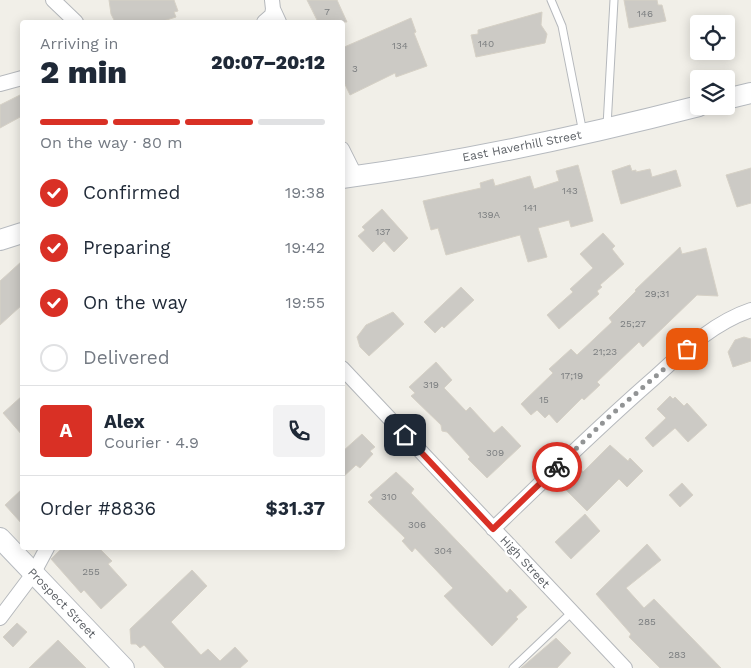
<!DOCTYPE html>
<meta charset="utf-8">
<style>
:root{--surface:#fff;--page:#f2f2f3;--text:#1f2937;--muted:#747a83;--line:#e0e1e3;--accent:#d93025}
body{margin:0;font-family:"Work Sans",sans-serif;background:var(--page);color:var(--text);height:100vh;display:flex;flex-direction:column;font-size:19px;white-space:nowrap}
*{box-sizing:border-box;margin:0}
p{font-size:16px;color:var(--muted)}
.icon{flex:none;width:28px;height:28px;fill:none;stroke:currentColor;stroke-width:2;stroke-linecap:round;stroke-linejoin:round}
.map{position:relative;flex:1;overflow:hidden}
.side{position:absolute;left:20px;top:20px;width:325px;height:530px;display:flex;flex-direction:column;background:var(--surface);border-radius:5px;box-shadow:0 2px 12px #0003}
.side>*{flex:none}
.tools{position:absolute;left:690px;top:15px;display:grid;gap:10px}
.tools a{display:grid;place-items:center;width:45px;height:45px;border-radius:5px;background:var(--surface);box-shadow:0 2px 12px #0003;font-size:25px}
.pin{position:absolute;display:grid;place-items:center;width:42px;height:42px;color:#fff;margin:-21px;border-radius:10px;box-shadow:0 2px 8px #0006}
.courier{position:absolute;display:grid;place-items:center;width:50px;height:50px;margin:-25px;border:4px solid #d93025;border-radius:50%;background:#fff;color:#222;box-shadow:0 1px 6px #0007}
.head em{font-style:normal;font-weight:800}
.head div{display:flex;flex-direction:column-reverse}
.head{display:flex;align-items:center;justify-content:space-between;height:85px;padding:0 20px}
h1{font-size:32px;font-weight:800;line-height:38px}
.bar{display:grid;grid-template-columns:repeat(4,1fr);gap:8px 5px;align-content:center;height:60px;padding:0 20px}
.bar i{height:6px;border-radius:4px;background:var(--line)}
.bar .on{background:var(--accent)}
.bar p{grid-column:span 4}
.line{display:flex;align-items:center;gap:12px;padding:0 20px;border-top:1px solid var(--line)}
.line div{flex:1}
.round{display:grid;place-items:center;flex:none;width:52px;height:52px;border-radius:5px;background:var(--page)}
ol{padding:0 20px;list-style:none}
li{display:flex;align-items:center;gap:15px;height:55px}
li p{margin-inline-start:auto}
li .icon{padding:5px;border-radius:50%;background:var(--accent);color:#fff;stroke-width:4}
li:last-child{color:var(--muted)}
li i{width:28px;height:28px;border:2px solid var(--line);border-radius:50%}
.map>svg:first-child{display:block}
</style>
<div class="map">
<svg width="751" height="668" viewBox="0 0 751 668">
<rect width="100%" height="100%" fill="#f1efe8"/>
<!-- building -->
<path fill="#cccac5" stroke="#d6d1c6" d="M109 0H174L178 11 174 12 176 17 160 22H115L111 14Z
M307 0H337L347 22H318Z
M624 0H657L658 5H662L666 21 629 28Z
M542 12 541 25 547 34 545 43 476 57 471 35 478 34V30Z
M411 18 416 32 414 33 427 66 396 77 395 73 350 95 342 78V48Z
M22 94V116L0 128V105Z
M578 165 593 221 571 227 569 220 538 228 547 257 528 262 520 235 446 255 438 228 431 230 423 201 481 188 480 183 493 179 495 186 530 176 534 189 559 181 556 171Z
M630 165 632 171 636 170V172L650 169 652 177 676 170 681 186 621 204 612 171Z
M751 168V203L737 207 726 175Z
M382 209 408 238 394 252 384 241 373 252 358 236 365 230 362 227Z
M603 233 615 246 612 249 624 264 600 285 602 287 597 291 599 294 559 329 547 315 573 292 570 289 593 268 580 254Z
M680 247 682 254 706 248 718 296 697 295 643 347 639 342 597 382 600 385 584 400 582 398 557 423 549 414 545 418 537 410 531 415 521 404 553 373 549 369 571 349 577 355 612 322 609 318 636 291 635 290Z
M22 261V305L0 325V281Z
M461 287 474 300 444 328 442 326 435 333 424 322Z
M393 312 404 324 369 356 360 347 357 337 366 325Z
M744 337 751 339V361L733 367 728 352 735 340Z
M436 362 452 380 444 388 466 411 470 407 494 433 502 426 521 446 487 478 468 459 470 457 447 432 442 431 441 425 411 396 415 393 409 387Z
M22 396V435L3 413Z
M670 396 673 399 675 397 684 406 687 403 707 425 688 442 675 428 653 447 645 438 666 418 657 409Z
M362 434 375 447 370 451 373 454 360 468 356 465 342 478V452Z
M610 445 628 461 630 458 643 471 627 487 619 479 587 511 561 485 579 467 583 472Z
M396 472 414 489 411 493 507 593 510 589 527 607 516 617 518 619 492 646 444 596 453 588 415 548 412 552 402 541 405 538 368 502 373 498 370 495Z
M682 483 693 495 680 507 669 495Z
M22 489V524L5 505Z
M585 514 600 531 571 559 555 542Z
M647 544 661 560 626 588 644 608 654 599 721 668H660L629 637 631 634 596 594Z
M62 548H99L112 561 108 564 127 585 101 609 84 590 81 593 51 559Z
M192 570 207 586 171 622 201 655 208 649 220 661 235 647 248 661 240 668H165L144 645 140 648 136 644H131L130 629Z
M17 623 27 632 13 647 3 637Z
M556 638 571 653 557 668H521Z
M58 640 86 668H29Z"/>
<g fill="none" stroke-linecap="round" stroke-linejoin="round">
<!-- lane casing -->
<g stroke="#b5b8bc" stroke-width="9">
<path id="lane" d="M551 0 562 26 583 133
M607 126 614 0
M513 668 572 612"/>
</g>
<!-- street casing -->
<g stroke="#b5b8bc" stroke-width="16">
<path id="street" d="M53 0 76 22
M272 0 273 9 279 22
M264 22 272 15 273 9
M0 84 22 78
M342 149 356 177
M342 368 625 668
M493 529C546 478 597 428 652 380 682 353 712 323 751 310
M0 618 33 574 47 548"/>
</g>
<!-- secondary casing -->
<g stroke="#b6babf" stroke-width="22">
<path id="secondary" d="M726 99 751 93
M342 178C462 162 582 136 699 106
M0 240 22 233
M0 538 124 668"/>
</g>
<!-- lane -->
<use href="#lane" stroke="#fff" stroke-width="7"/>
<!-- street -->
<use href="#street" stroke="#fff" stroke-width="14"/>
<!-- secondary -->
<use href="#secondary" stroke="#fff" stroke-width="20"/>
</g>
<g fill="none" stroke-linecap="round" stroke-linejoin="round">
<!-- done -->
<path stroke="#929495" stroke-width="5" stroke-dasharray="0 9" d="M557 467 610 416 687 349"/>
<!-- route -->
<path stroke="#d93025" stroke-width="6" d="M405 435 493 529 557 467"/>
</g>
<g text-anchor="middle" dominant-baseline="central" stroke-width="5" stroke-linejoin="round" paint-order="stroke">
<!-- number labels -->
<g font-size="10" fill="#7a7d7f">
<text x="327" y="11">7</text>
<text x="645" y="13">146</text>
<text x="486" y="43">140</text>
<text x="400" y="45">134</text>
<text x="355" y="68">3</text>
<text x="570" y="190">143</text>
<text x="530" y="207">141</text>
<text x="489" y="214">139A</text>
<text x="383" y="231">137</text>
<text x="657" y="293">29;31</text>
<text x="633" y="323">25;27</text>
<text x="605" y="351">21;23</text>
<text x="572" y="375">17;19</text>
<text x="431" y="384">319</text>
<text x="544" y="399">15</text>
<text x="495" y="452">309</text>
<text x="389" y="496">310</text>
<text x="417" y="524">306</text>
<text x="443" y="550">304</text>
<text x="91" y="571">255</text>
<text x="647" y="621">285</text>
<text x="677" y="654">283</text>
</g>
<!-- street labels -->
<g font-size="12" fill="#5f6368" stroke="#fff">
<text transform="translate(522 146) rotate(-11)">East Haverhill Street</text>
<text transform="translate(525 562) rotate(47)">High Street</text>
<text transform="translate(62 603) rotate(46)">Prospect Street</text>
</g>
</g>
</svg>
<div class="tools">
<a><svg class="icon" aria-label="locate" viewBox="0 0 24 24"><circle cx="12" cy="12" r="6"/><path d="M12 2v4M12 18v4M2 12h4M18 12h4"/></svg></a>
<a><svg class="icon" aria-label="layers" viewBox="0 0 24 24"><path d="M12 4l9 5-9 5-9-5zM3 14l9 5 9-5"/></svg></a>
</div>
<div class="pin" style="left:687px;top:349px;background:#ea580c"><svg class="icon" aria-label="bag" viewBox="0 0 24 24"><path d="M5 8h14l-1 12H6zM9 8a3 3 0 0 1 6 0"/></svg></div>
<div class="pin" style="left:405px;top:435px;background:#1f2937"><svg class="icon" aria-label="home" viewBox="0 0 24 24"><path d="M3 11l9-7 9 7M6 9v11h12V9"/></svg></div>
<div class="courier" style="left:557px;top:467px"><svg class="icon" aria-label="bike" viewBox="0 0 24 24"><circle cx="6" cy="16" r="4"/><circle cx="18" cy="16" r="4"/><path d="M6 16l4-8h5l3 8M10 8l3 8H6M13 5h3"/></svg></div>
<section class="side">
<div class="head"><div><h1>2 min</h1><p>Arriving in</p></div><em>20:07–20:12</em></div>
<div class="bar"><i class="on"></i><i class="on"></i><i class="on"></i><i></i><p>On the way · 80 m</p></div>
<ol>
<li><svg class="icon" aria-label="check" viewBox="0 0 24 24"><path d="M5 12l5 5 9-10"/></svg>Confirmed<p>19:38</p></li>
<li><svg class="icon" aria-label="check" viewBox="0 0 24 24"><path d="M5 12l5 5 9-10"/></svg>Preparing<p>19:42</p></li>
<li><svg class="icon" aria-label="check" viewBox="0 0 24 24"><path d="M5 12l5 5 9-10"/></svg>On the way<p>19:55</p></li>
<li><i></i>Delivered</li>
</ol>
<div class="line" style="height:90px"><b class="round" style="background:var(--accent);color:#fff">A</b><div><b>Alex</b><p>Courier · 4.9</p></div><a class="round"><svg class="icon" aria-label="phone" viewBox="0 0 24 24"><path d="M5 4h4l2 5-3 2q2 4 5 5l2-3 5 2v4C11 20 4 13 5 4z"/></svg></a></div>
<div class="line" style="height:65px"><div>Order #8836</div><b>$31.37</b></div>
</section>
</div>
